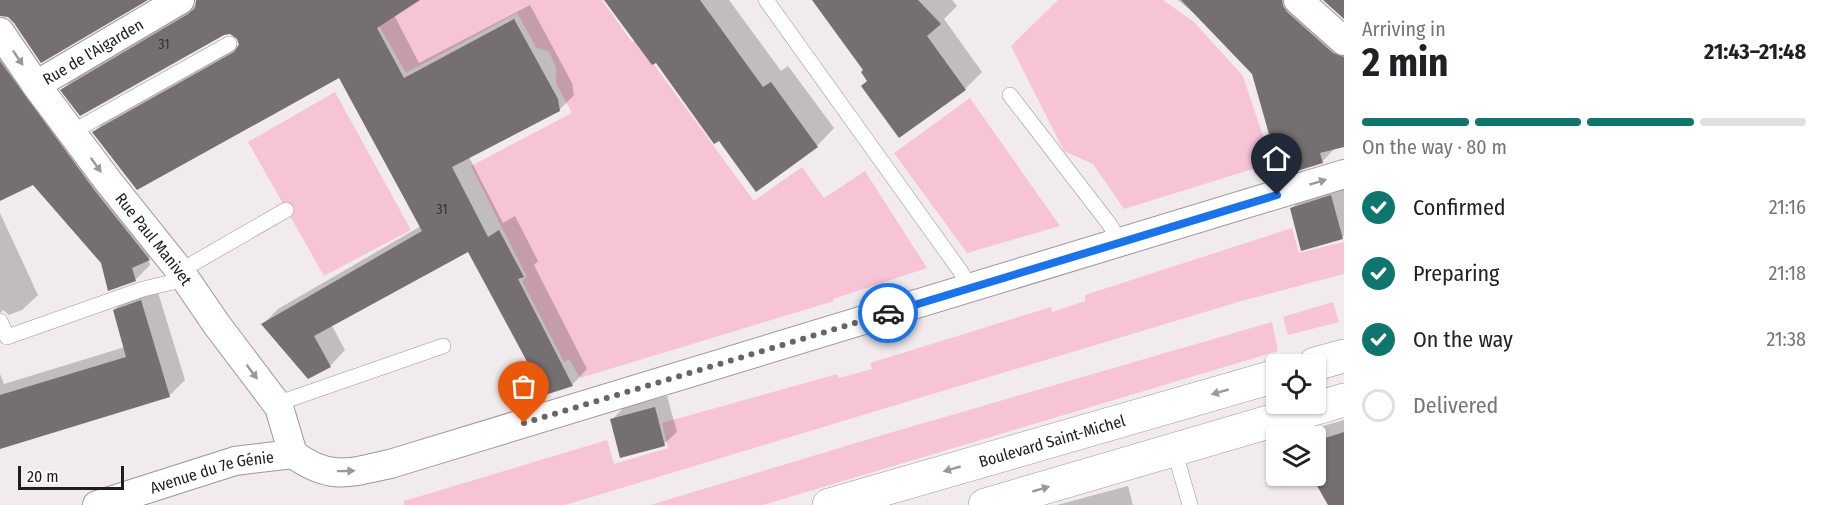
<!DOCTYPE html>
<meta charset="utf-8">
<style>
:root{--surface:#fff;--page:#f2f2f2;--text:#202124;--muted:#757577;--line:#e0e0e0;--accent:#0f766e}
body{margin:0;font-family:"Fira Sans Condensed",sans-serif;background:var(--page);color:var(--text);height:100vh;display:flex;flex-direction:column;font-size:22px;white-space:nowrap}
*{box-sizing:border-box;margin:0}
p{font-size:20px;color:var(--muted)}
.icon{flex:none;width:33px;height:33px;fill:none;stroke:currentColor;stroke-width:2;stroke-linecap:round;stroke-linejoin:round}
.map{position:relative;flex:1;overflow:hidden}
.panel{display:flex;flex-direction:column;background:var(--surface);width:480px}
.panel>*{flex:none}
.tools{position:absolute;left:1266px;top:354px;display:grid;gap:12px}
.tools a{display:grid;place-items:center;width:60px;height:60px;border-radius:6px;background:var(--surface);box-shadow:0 2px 4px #0004;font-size:30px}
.scale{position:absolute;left:18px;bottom:15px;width:106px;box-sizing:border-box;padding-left:6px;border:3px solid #1f1c1d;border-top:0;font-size:16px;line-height:21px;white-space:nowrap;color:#1f1c1d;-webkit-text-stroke:4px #fff8fa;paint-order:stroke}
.pin{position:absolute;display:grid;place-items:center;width:51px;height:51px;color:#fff;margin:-62px -26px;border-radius:50% 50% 50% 0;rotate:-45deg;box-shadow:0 0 6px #0007}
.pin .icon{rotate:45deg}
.courier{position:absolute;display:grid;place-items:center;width:60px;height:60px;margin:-30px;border:4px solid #1a73e8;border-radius:50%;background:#fff;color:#222;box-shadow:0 2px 8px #0007}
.summary em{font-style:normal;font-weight:700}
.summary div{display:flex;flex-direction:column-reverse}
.summary{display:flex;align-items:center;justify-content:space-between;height:102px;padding:0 18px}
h1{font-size:39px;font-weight:700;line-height:45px}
.bar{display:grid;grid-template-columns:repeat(4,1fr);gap:9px 6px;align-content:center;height:72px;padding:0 18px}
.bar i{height:8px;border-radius:4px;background:var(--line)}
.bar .active{background:var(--accent)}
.bar p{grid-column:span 4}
ol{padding:0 18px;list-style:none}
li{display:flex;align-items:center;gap:18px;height:66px}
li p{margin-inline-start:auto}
li .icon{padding:6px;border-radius:50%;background:var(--accent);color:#fff;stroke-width:4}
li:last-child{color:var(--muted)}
li i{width:33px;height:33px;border:3px solid var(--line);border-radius:50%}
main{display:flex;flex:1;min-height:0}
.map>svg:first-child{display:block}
</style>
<main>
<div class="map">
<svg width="1344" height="505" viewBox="0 0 1344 505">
<rect width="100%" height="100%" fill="#f2ebed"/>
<!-- green -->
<path fill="#f6c4d6" d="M364 0H602L632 42 636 40 754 201 802 167 824 198 865 171 927 268 833 299 834 301 580 378 569 359 564 362 522 281 527 277 471 166 572 113 556 83V67L549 52 536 47 517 13 406 73Z
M1058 0H1163L1194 22 1243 76 1272 163 1124 209 1093 164 1064 151 1011 46Z
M335 92 411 230 324 276 248 142Z
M970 98 1060 226 967 253 894 153Z
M1292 228 1299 253 1344 242V274L1238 302 565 505H404V501L607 440 614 464 668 448 662 423 837 374 839 378 872 369 870 363 1051 307 1052 312 1085 301V295Z
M1333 302 1339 322 1288 335 1283 317Z
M1272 322 1278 351 763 505H650L879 436Z"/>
<!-- shadow -->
<path fill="#0003" d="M198 0H406L394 15 419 63 530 5 572 83 574 95 559 110 469 157 503 223 515 216 538 261 534 265 587 369 572 385 546 393 468 250 331 324 345 350 330 366 263 324 278 309 421 226 340 76 94 132 109 117 240 44 238 38 230 33 62 90 77 75 197 4Z
M606 0H729L781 71 788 66 834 128 817 146 719 139Z
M814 0H952L957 6 944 19 982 72 965 89 869 80 865 70Z
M1178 0H1308L1344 38V145L1336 147 1322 162 1253 73 1201 19Z
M0 22 164 244 148 259 150 265 135 280 103 262 33 183 0 199Z
M1344 187V236L1342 237 1292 208 1304 196Z
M0 213 38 295 22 310 9 315 3 310 0 313Z
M156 286 185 380 169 396 0 447V374L4 384 125 347 114 310 130 295Z
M667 396 677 432 664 444 612 420 624 407Z
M1344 420V505H1330L1312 476H1316V436H1306L1313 429Z
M1128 486 1133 505H1057Z"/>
<!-- building -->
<path fill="#756f71" d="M0 0H148L41 63 14 23 8 17 0 16Z
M196 0H420L377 28 404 78 514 19 558 99 560 111 452 167 488 237 499 230 524 277 518 279 573 386 545 395 468 252 314 336 331 367 308 379 261 324 422 231 339 78 137 190 92 132 234 52 239 45 237 39 230 34 224 35 80 116 60 90 188 14 195 8Z
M604 0H700L763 87 771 82 818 147 756 192 719 141 714 144 656 63 652 65Z
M812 0H918L941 24 927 36 966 90 899 138 861 86 867 81 861 72 863 70Z
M1181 0H1282L1283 6 1287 12 1333 53 1344 57V147L1320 153 1323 163 1284 175 1281 165 1278 166 1252 74Z
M1323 0H1344V19Z
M0 61 95 191 150 260 132 268 136 281 108 291 101 263 33 185 0 201Z
M1331 195 1343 239 1301 251 1290 208Z
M141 300 170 397 0 449V395L126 357 113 310Z
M655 407 665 446 620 458 610 419Z
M1344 432V505H1328L1316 484V441Z"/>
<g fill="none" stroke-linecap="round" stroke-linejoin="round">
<!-- service casing -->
<g stroke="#9d9698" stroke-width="16">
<path id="service" d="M766 0 961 272 970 288
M1010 95 1110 225 1120 242
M72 132 229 44
M180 271 286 210
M0 321 7 337 143 289 186 279
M276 404 443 346
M1174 449 1190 505"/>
</g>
<!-- minor casing -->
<g stroke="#9d9698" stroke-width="30">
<g id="minor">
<path d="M1298 0 1344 41"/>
<path id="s1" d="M0 32 36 85 108 181 180 271 217 325 279 407 293 454"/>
<path id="s2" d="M36 85 180 0"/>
<path d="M293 454C330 481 349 473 390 464L1344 174"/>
<path id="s3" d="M97 505 235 461 293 454"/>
</g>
</g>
<!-- primary casing -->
<g stroke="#9d9698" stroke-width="34">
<g id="primary">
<path d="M1315 364 1344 356"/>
<path id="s4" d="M829 505 1276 376"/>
<path d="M985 505 1344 400"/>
</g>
</g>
<!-- service -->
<use href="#service" stroke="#fff" stroke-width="15"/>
<!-- minor -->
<use href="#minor" stroke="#fff" stroke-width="28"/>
<!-- primary -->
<use href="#primary" stroke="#fff" stroke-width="33"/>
</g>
<!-- one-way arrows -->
<defs><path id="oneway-solid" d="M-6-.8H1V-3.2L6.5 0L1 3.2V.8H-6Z" transform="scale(1.5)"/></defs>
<g fill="#9a9999">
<use href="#oneway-solid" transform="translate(18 58) rotate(56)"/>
<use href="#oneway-solid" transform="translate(96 165) rotate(54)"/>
<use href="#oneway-solid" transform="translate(1318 182) rotate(-17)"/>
<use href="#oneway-solid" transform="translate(252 372) rotate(53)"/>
<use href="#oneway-solid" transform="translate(1220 392) rotate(164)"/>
<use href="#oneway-solid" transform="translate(952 469) rotate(164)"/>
<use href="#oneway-solid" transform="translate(346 471) rotate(-1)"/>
<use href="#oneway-solid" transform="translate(1041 489) rotate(-16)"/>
</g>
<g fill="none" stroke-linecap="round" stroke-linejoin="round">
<!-- done -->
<path stroke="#696466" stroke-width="6" stroke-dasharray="0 10.8" d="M524 423 888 313"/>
<!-- route -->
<path stroke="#1a73e8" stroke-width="8" d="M888 313 1277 195"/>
</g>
<g text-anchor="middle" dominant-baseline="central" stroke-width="4.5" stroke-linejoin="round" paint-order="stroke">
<!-- number labels -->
<g font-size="14" fill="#343132">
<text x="164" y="44">31</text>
<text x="442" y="209">31</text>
</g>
<!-- street labels -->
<g font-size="16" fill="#1f1c1d" stroke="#fff8fa">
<text stroke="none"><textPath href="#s2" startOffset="66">Rue de l'Aigarden</textPath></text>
<text stroke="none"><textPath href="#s1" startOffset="258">Rue Paul Manivet</textPath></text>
<text stroke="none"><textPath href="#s4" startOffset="232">Boulevard Saint-Michel</textPath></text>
<text stroke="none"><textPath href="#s3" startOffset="120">Avenue du 7e Génie</textPath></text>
</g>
</g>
</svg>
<div class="tools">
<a><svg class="icon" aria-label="locate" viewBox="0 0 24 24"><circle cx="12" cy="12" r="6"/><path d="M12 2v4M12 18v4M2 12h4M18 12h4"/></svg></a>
<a><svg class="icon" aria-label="layers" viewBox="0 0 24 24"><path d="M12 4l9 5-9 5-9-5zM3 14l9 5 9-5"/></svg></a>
</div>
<div class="scale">20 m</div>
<div class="pin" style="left:524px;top:423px;background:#ea580c"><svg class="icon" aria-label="bag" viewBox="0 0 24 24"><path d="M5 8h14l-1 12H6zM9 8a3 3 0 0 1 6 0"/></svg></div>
<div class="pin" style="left:1277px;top:195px;background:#1f2937"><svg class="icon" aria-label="home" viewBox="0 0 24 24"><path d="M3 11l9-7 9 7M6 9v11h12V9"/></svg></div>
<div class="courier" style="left:888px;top:313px"><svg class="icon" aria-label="car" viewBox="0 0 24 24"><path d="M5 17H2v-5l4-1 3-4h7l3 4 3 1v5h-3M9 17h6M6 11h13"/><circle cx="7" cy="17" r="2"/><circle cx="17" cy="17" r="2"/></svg></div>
</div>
<section class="panel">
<div class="summary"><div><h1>2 min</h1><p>Arriving in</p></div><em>21:43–21:48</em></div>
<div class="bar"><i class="active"></i><i class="active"></i><i class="active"></i><i></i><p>On the way · 80 m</p></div>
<ol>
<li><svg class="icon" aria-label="check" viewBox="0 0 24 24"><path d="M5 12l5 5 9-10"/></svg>Confirmed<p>21:16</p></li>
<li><svg class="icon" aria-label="check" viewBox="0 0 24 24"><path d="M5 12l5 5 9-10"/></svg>Preparing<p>21:18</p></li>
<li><svg class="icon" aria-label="check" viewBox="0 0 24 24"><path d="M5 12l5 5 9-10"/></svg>On the way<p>21:38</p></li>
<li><i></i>Delivered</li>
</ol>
</section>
</main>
